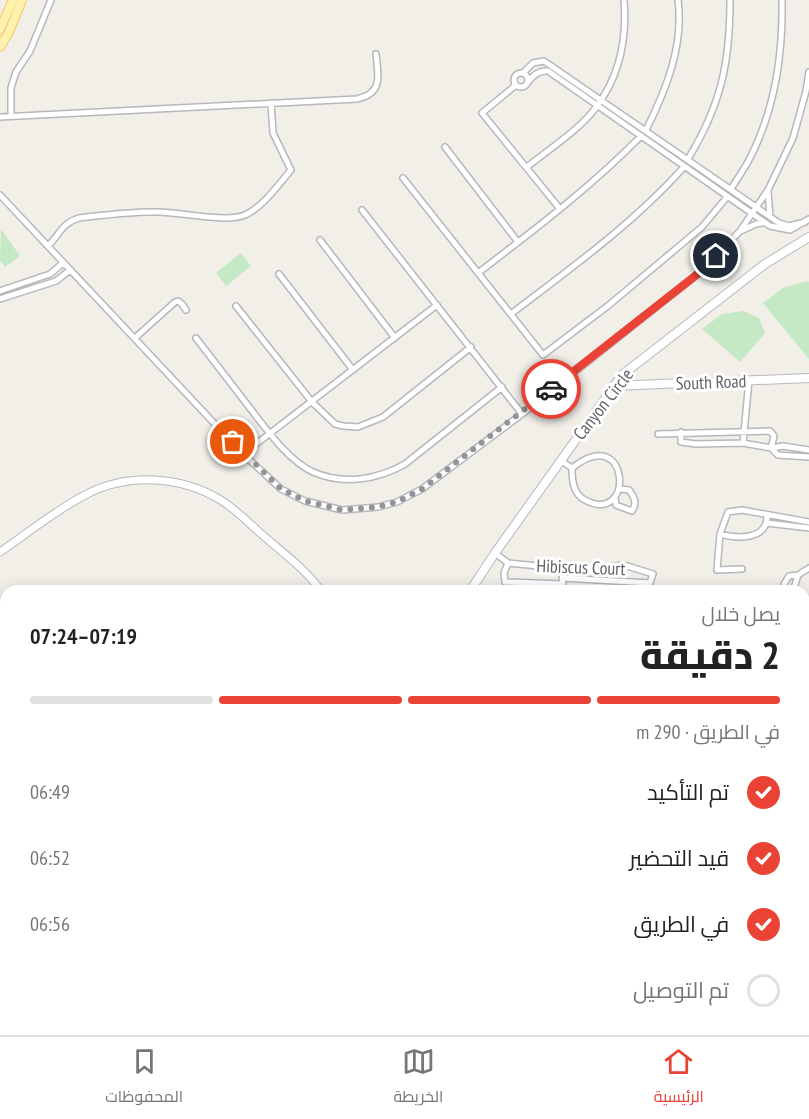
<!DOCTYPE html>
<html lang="ar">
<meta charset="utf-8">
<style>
:root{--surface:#fff;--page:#f2f2f2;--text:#222;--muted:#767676;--line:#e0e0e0;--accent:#ea4335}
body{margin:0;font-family:"PT Sans Narrow",Cairo,sans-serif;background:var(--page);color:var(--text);direction:rtl;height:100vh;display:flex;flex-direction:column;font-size:22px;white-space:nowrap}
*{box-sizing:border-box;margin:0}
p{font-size:20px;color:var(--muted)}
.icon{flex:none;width:33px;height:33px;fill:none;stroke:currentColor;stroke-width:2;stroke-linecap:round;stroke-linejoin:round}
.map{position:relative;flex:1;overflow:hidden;direction:ltr}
.panel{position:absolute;left:0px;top:585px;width:810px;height:450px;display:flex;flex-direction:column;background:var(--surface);border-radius:18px 18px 0 0;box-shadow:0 3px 15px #0003;direction:rtl}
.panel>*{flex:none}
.pin{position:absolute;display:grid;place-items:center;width:51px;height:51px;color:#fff;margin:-26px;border:3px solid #fff;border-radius:50%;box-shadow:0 2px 6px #0007}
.courier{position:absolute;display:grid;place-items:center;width:60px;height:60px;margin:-30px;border:4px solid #ea4335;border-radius:50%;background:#fff;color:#222;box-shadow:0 2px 8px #0007}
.headline em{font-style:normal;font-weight:800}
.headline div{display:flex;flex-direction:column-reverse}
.headline{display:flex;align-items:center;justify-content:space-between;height:102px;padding:0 30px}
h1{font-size:39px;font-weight:800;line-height:45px}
.bar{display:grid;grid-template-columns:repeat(4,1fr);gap:9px 6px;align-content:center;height:72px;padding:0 30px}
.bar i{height:8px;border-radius:4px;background:var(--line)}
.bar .on{background:var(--accent)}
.bar p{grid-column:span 4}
ol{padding:0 30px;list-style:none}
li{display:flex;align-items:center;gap:18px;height:66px}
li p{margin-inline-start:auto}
li .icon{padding:6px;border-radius:50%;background:var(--accent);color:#fff;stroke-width:4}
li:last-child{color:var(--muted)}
li i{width:33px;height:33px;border:3px solid var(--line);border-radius:50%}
.tabs{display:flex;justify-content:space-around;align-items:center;height:84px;border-top:2px solid var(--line);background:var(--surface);font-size:16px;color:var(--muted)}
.tabs a{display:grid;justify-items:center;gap:3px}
.tabs .on{color:var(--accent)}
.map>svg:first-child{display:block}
</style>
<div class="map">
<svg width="809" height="1035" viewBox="0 0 809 1035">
<rect width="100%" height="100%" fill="#f1efe8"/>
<!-- green -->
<path fill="#c5e8c5" d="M1 229 20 256 5 267 0 260Z
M241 253 251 266 226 286 216 273Z
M807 281 809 282V359L763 303 783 288Z
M743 311 759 318 765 333 740 362 702 329 722 314Z
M452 1029H557L553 1035H447Z"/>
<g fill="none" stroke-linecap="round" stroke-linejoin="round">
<!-- minor casing -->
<g stroke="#b5b8bc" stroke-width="8">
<path id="minor" d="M523 73 533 63 544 61 779 223 789 226 805 222
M514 80a7 7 0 1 1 14 0a7 7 0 1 1-14 0Z
M528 82C533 75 539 70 548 71L770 226 790 230 809 219
M516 85 482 113 560 209
M11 116V88L16 72 30 51 51 0
M0 117 357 99C384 93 378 75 376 54
M646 130C666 90 684 46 678 0
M445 147 518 242
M688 159C721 105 730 63 730 0
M527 167C548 150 582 128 597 106 620 75 627 37 624 0
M403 178 543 355 609 305 702 227 727 197
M731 189C737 179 745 168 750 158 775 109 783 53 782 0
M768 192 770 217
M0 195 243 454 281 489 305 501 342 510 378 507 397 502 422 489 522 414 704 269 740 231 768 190 793 138 806 91 809 72
M362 210 522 414
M741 231 756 224 763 223
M320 240 395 338
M48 246C60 234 62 223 79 218 105 215 132 211 158 212 180 212 227 223 245 215 263 207 278 185 291 170L273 133 271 103
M478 273C534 230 591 187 641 136
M279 274 353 370
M0 291 50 274 63 263
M0 299 56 281 70 270
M236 306 312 402 335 424 343 426 358 427 383 417 471 347
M511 314C571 268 633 224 684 167
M135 338 175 302 178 301 182 304 186 310
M196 338C213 360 230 382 246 403 264 426 287 460 313 472 343 485 377 480 405 464L502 387
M681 432V442L696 444 743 443 771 448 783 446 809 450
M658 434 770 431 774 436 771 448
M743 443 749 380
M771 448 778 455 809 457
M243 454 437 305
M560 460 572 468C572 480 573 494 585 500 635 527 631 421 572 468
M615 498 616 505 632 511C637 503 635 498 629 490L620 489
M767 523 809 528
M720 534C738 539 768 540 767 515
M495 553 508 563 504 573 505 582 563 584 562 578 650 583 653 574 624 565 599 568H558L508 563
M742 569 717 570 720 534 728 512 742 510 809 522
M786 591 784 584 789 576 798 575 809 568
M795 591 794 588 798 575
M807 714 805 703 809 702
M804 780 809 781
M804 846 809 847
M804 913 809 914
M804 978 809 979
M576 1029 577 1035
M679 1030H776
M314 1035 347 1029
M353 1035V1029"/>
</g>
<!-- tertiary casing -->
<g stroke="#b5b8bc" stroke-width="9">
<path id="tertiary" d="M0 552C28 533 57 509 87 494 128 473 180 476 219 499 234 508 246 520 258 531 279 550 305 568 321 591
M0 803 6 800
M128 1035 131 1029"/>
</g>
<!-- secondary casing -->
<g stroke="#b6babf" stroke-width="10">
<path id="secondary" d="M613 386 809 378
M470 591 495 553 622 375 765 264 809 237
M804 635 809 631
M804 647 809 643
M776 1029V1035
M782 1029 783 1035
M157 1035 161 1029"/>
</g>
<!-- primary casing -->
<g stroke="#f2c960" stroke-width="10">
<path id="primary" d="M0 29 13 0
M0 47 9 32 22 0"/>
</g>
<!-- minor -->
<use href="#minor" stroke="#fff" stroke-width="5"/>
<!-- tertiary -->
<use href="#tertiary" stroke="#fff" stroke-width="7"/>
<!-- secondary -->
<use href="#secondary" stroke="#fff" stroke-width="8"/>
<!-- primary -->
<use href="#primary" stroke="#fff2af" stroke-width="8"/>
</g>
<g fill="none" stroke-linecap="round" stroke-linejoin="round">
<!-- done -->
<path stroke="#929495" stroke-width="6" stroke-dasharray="0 10.8" d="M233 442 281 489 305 501 342 510 378 507 397 502 422 489 551 389"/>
<!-- route -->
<path stroke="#ea4335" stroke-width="8" d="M551 389 704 269 716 256"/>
</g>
<g text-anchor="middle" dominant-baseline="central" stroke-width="6" stroke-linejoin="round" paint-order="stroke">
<!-- street labels -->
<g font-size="18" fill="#5f6368" stroke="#fff">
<text transform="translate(711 382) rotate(-2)">South Road</text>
<text transform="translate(603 404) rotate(-52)">Canyon Circle</text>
<text transform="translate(581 567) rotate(2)">Hibiscus Court</text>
</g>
</g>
</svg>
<div class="pin" style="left:233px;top:442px;background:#ea580c"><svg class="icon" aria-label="bag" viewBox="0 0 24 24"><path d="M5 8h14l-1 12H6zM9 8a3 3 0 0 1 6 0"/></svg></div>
<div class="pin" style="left:716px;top:256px;background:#1f2937"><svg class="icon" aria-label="home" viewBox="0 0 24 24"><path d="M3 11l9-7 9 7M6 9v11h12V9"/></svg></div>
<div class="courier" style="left:551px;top:389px"><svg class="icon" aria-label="car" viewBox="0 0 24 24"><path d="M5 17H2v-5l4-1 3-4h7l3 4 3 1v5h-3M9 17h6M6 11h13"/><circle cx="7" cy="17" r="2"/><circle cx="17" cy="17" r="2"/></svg></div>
<section class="panel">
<div class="headline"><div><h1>2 دقيقة</h1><p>يصل خلال</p></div><em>07:19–07:24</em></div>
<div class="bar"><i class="on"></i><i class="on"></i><i class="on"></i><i></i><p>في الطريق · 290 m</p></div>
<ol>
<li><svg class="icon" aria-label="check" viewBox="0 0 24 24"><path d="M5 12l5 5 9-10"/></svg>تم التأكيد<p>06:49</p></li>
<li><svg class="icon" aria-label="check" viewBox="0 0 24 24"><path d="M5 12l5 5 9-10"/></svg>قيد التحضير<p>06:52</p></li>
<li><svg class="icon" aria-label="check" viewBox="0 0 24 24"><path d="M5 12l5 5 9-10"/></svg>في الطريق<p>06:56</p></li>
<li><i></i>تم التوصيل</li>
</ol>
</section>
</div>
<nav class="tabs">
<a class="on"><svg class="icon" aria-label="home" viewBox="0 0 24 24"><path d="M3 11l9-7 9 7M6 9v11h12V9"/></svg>الرئيسية</a>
<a><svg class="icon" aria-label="map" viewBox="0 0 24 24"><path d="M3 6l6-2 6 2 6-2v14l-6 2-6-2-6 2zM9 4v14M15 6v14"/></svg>الخريطة</a>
<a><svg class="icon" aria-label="saved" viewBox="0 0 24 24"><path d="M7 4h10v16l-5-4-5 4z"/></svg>المحفوظات</a>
</nav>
